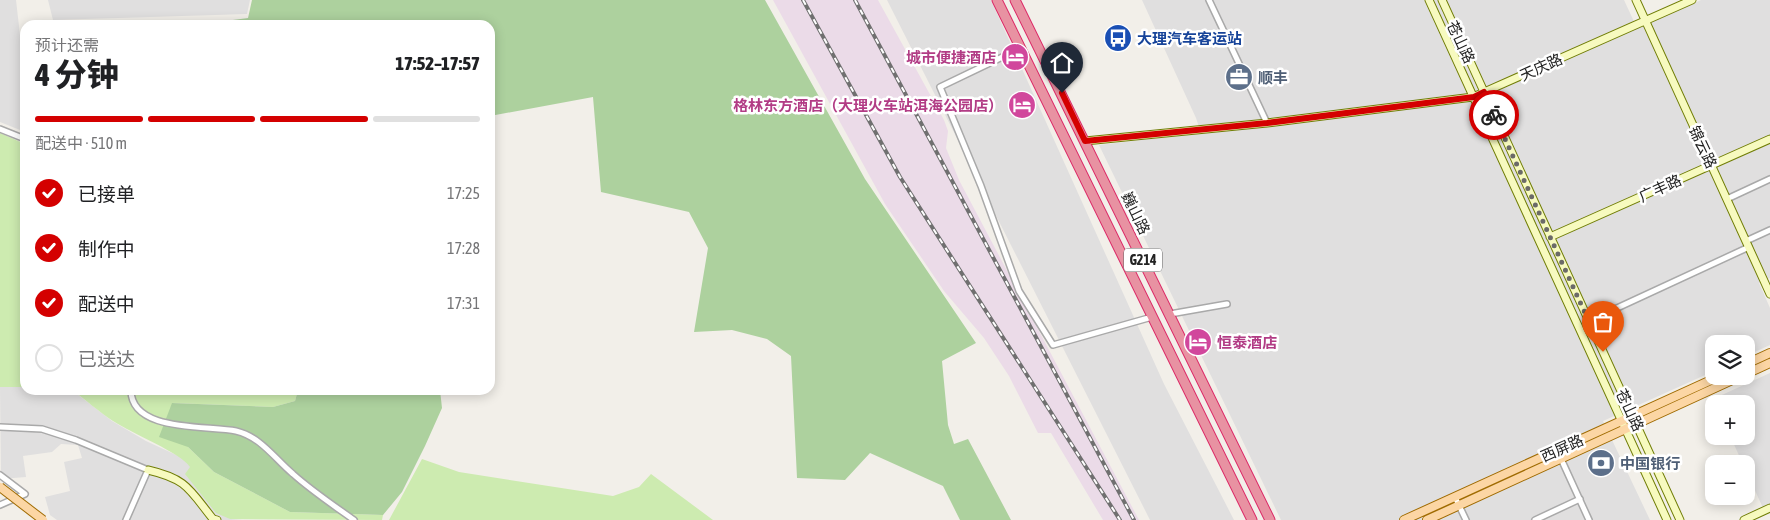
<!DOCTYPE html>
<html lang="zh">
<meta charset="utf-8">
<style>
:root{--surface:#fff;--page:#f2f2f2;--text:#202124;--muted:#757577;--line:#e0e0e0;--accent:#d40000}
body{margin:0;font-family:"Asap Condensed","Noto Sans SC",sans-serif;background:var(--page);color:var(--text);height:100vh;display:flex;flex-direction:column;font-size:19px;white-space:nowrap}
*{box-sizing:border-box;margin:0}
p{font-size:16px;color:var(--muted)}
.icon{flex:none;width:28px;height:28px;fill:none;stroke:currentColor;stroke-width:2;stroke-linecap:round;stroke-linejoin:round}
.map{position:relative;flex:1;overflow:hidden}
.drawer{position:absolute;left:20px;top:20px;width:475px;height:375px;display:flex;flex-direction:column;background:var(--surface);border-radius:15px;box-shadow:0 2px 12px #0003}
.drawer>*{flex:none}
.controls{position:absolute;left:1705px;top:335px;display:grid;gap:10px}
.controls a{display:grid;place-items:center;width:50px;height:50px;border-radius:10px;background:var(--surface);box-shadow:0 2px 12px #0003;font-size:25px}
.pin{position:absolute;display:grid;place-items:center;width:42px;height:42px;color:#fff;margin:-51px -21px;border-radius:50% 50% 50% 0;rotate:-45deg;box-shadow:0 0 5px #0007}
.pin .icon{rotate:45deg}
.courier{position:absolute;display:grid;place-items:center;width:50px;height:50px;margin:-25px;border:4px solid #d40000;border-radius:50%;background:#fff;color:#222;box-shadow:0 1px 6px #0007}
.summary em{font-style:normal;font-weight:800}
.summary div{display:flex;flex-direction:column-reverse}
.summary{display:flex;align-items:center;justify-content:space-between;height:85px;padding:0 15px}
h1{font-size:32px;font-weight:800;line-height:38px}
.bar{display:grid;grid-template-columns:repeat(4,1fr);gap:8px 5px;align-content:center;height:60px;padding:0 15px}
.bar i{height:6px;border-radius:4px;background:var(--line)}
.bar .selected{background:var(--accent)}
.bar p{grid-column:span 4}
ol{padding:0 15px;list-style:none}
li{display:flex;align-items:center;gap:15px;height:55px}
li p{margin-inline-start:auto}
li .icon{padding:5px;border-radius:50%;background:var(--accent);color:#fff;stroke-width:4}
li:last-child{color:var(--muted)}
li i{width:28px;height:28px;border:2px solid var(--line);border-radius:50%}
.map>svg:first-child{display:block}
</style>
<div class="map">
<svg width="1770" height="520" viewBox="0 0 1770 520">
<rect width="100%" height="100%" fill="#f2efe9"/>
<!-- residential -->
<path fill="#e0dfdf" d="M0 0H16L25 79V132L0 122Z
M48 0H250L247 14 53 20Z
M887 0H991L1164 384 1234 520H1150Z
M1142 0H1624L1637 28 1701 0H1770V278L1759 283 1770 308V345L1746 356V344H1714V371L1603 421 1650 520H1281L1099 145 1201 133 1196 118Z
M1770 373V505L1763 508 1746 471V464H1743L1730 436H1746V404H1716L1713 399Z
M0 387H25V390H72L112 421 146 441 185 459 230 519 242 520H57L50 515 45 497 70 491 64 462 82 458 78 445 61 444 52 452 23 456 26 477 1 479Z"/>
<!-- industrial -->
<path fill="#ebdbe8" d="M773 0H878L944 120 948 131 946 148 959 180 1139 520H1103L1051 433H1038L1009 376 984 338 944 291 885 204Z"/>
<!-- grass -->
<path fill="#cdebb0" d="M40 20 195 24 41 25Z
M0 133 25 144V387H0Z
M72 390H298L295 401 273 407 172 403 188 447 214 472 290 512 383 515 382 520 230 519 216 513 185 474 190 467C181 453 131 433 113 421 99 412 86 400 72 390Z
M422 459 459 472 613 496 639 487 651 474 713 520H389Z"/>
<!-- forest -->
<path fill="#add19e" d="M252 0H765L865 179 976 343 942 361 948 425 954 444 968 439 1011 520H960L943 486 870 453 845 480 797 478 791 356 767 339 732 330 694 332 708 248 689 212 601 192 593 97 490 116V25H195L248 18Z
M298 390H440L442 408 425 446 402 492 383 515 290 512 214 472 188 447 159 437 172 403 273 407 295 401Z"/>
<g fill="none" stroke-linecap="round" stroke-linejoin="round">
<!-- street casing -->
<g stroke="#a9a9a9" stroke-width="8">
<path id="street" d="M1209 0 1267 123
M1021 48 940 87 981 186 1019 291 1053 345 1152 317
M0 129 25 139
M1727 199 1770 179
M1746 241 1770 230
M1170 314 1227 304
M1589 321 1749 247
M131 390C131 433 209 425 236 431 261 437 274 458 293 474 312 491 333 505 354 520
M0 427 42 429 76 440 148 470 126 520
M1557 450 1589 520
M0 475 25 494 0 505
M1455 497 1466 520
M1535 520 1580 499"/>
</g>
<!-- secondary casing -->
<g stroke="#707d05" stroke-width="9">
<path id="secondary" d="M1429 0 1667 520
M1442 0 1680 520
M1636 0 1770 294
M1085 141 1267 123 1473 97 1692 0
M1550 237 1770 139
M148 470C187 479 189 489 213 519L217 520
M1744 520 1770 508"/>
</g>
<!-- primary casing -->
<g stroke="#a06b00" stroke-width="10">
<path id="primary" d="M1746 364 1770 353
M1746 374 1770 363
M1404 520 1720 376
M1427 520 1741 376"/>
</g>
<!-- highway casing -->
<g stroke="#dc2a67" stroke-width="11">
<path id="highway" d="M997 0 1252 520
M1015 0 1270 520"/>
</g>
<!-- street -->
<use href="#street" stroke="#fff" stroke-width="5"/>
<!-- secondary -->
<use href="#secondary" stroke="#f7fabf" stroke-width="7"/>
<!-- primary -->
<use href="#primary" stroke="#fcd6a4" stroke-width="8"/>
<!-- highway -->
<use href="#highway" stroke="#e892a2" stroke-width="9"/>
<!-- rail casing -->
<g stroke="#707070" stroke-width="4">
<path id="rail" d="M803 0 900 177 1120 520
M855 0 1134 520"/>
</g>
<!-- rail -->
<use href="#rail" stroke="#fff" stroke-width="2" stroke-dasharray="5.5" stroke-linecap="butt"/>
<!-- primary-bridge casing -->
<g stroke="#a06b00" stroke-width="10" stroke-linecap="butt">
<path id="primary-bridge" d="M0 487 43 520"/>
</g>
<!-- primary-bridge -->
<use href="#primary-bridge" stroke="#fcd6a4" stroke-width="8"/>
</g>
<g fill="none" stroke-linecap="round" stroke-linejoin="round">
<!-- done -->
<path stroke="#6b6a68" stroke-width="5" stroke-dasharray="0 9" d="M1494 115 1603 352"/>
<!-- route -->
<path stroke="#d40000" stroke-width="6" d="M1062 93 1085 141 1267 123 1474 97 1484 92 1494 115"/>
</g>
<!-- icons -->
<defs>
<g id="bus-disc" transform="scale(1.4375)"><circle r="9.5" fill="#1a4fb4" stroke="#fff"/><path d="M-5-6H5V4H4V6H2V4H-2V6H-4V4H-5ZM-3.5-4V0h7V-4ZM-3.5 1.2v1.5H-2V1.2ZM2 1.2v1.5H3.5V1.2Z" fill="#fff"/></g>
<g id="hotel-disc" transform="scale(1.4375)"><circle r="9.5" fill="#d1479c" stroke="#fff"/><path d="M-6-4.5h1.5V1H6V5H4.5V3h-9V5H-6ZM-4 0a1.8 1.8 0 1 1 3.6 0ZM.5 0V-2.5h3Q6-2.5 6 0Z" fill="#fff"/></g>
<g id="office-disc" transform="scale(1.4375)"><circle r="9.5" fill="#5c6f8a" stroke="#fff"/><path d="M-6-3h4V-5.5h4V-3h4V5H-6ZM-1-4.5V-3h2v-1.5ZM-6 0V1H6V0Z" fill="#fff"/></g>
<g id="bank-disc" transform="scale(1.4375)"><circle r="9.5" fill="#5c6f8a" stroke="#fff"/><path d="M-6-4H6V4H-6ZM0-2.3a2.3 2.3 0 1 0 0 4.6a2.3 2.3 0 1 0 0-4.6Z" fill="#fff"/></g>
</defs>
<g fill-rule="evenodd">
<use href="#bus-disc" x="1118" y="38"/>
<use href="#hotel-disc" x="1015" y="57"/>
<use href="#office-disc" x="1239" y="77"/>
<use href="#hotel-disc" x="1022" y="105"/>
<use href="#hotel-disc" x="1198" y="342"/>
<use href="#bank-disc" x="1601" y="463"/>
</g>
<g text-anchor="middle" dominant-baseline="central" stroke-width="5" stroke-linejoin="round" paint-order="stroke">
<!-- shield labels -->
<rect fill="#fff" stroke="#646464" stroke-width="1" x="1124" y="248.5" width="38" height="23" rx="4"/>
<g font-size="14" font-weight="bold" fill="#222">
<text x="1143" y="260">G214</text>
</g>
<!-- transit labels -->
<g font-size="15" font-weight="bold" fill="#164399" stroke="#fff" text-anchor="start">
<text x="1137" y="38">大理汽车客运站</text>
</g>
<!-- street labels -->
<g font-size="15" fill="#222" stroke="#fff">
<text transform="translate(1461 42) rotate(65)">苍山路</text>
<text transform="translate(1541 67) rotate(-24)">天庆路</text>
<text transform="translate(1703 147) rotate(65)">锦云路</text>
<text transform="translate(1660 188) rotate(-24)">广丰路</text>
<text transform="translate(1136 213) rotate(64)">巍山路</text>
<text transform="translate(1630 410) rotate(65)">苍山路</text>
<text transform="translate(1562 448) rotate(-24)">西屏路</text>
</g>
<!-- hotel labels -->
<g font-size="15" font-weight="bold" fill="#b23c85" stroke="#fff" text-anchor="end">
<text x="996" y="57">城市便捷酒店</text>
<text x="1003" y="105">格林东方酒店（大理火车站洱海公园店）</text>
<text x="1217" y="342" text-anchor="start">恒泰酒店</text>
</g>
<!-- service labels -->
<g font-size="15" font-weight="bold" fill="#4e5e75" stroke="#fff" text-anchor="start">
<text x="1258" y="77">顺丰</text>
<text x="1620" y="463">中国银行</text>
</g>
</g>
</svg>
<div class="controls">
<a><svg class="icon" aria-label="layers" viewBox="0 0 24 24"><path d="M12 4l9 5-9 5-9-5zM3 14l9 5 9-5"/></svg></a>
<a>+</a>
<a>−</a>
</div>
<div class="pin" style="left:1603px;top:352px;background:#ea580c"><svg class="icon" aria-label="bag" viewBox="0 0 24 24"><path d="M5 8h14l-1 12H6zM9 8a3 3 0 0 1 6 0"/></svg></div>
<div class="pin" style="left:1062px;top:93px;background:#1f2937"><svg class="icon" aria-label="home" viewBox="0 0 24 24"><path d="M3 11l9-7 9 7M6 9v11h12V9"/></svg></div>
<div class="courier" style="left:1494px;top:115px"><svg class="icon" aria-label="bike" viewBox="0 0 24 24"><circle cx="6" cy="16" r="4"/><circle cx="18" cy="16" r="4"/><path d="M6 16l4-8h5l3 8M10 8l3 8H6M13 5h3"/></svg></div>
<section class="drawer">
<div class="summary"><div><h1>4 分钟</h1><p>预计还需</p></div><em>17:52–17:57</em></div>
<div class="bar"><i class="selected"></i><i class="selected"></i><i class="selected"></i><i></i><p>配送中 · 510 m</p></div>
<ol>
<li><svg class="icon" aria-label="check" viewBox="0 0 24 24"><path d="M5 12l5 5 9-10"/></svg>已接单<p>17:25</p></li>
<li><svg class="icon" aria-label="check" viewBox="0 0 24 24"><path d="M5 12l5 5 9-10"/></svg>制作中<p>17:28</p></li>
<li><svg class="icon" aria-label="check" viewBox="0 0 24 24"><path d="M5 12l5 5 9-10"/></svg>配送中<p>17:31</p></li>
<li><i></i>已送达</li>
</ol>
</section>
</div>
